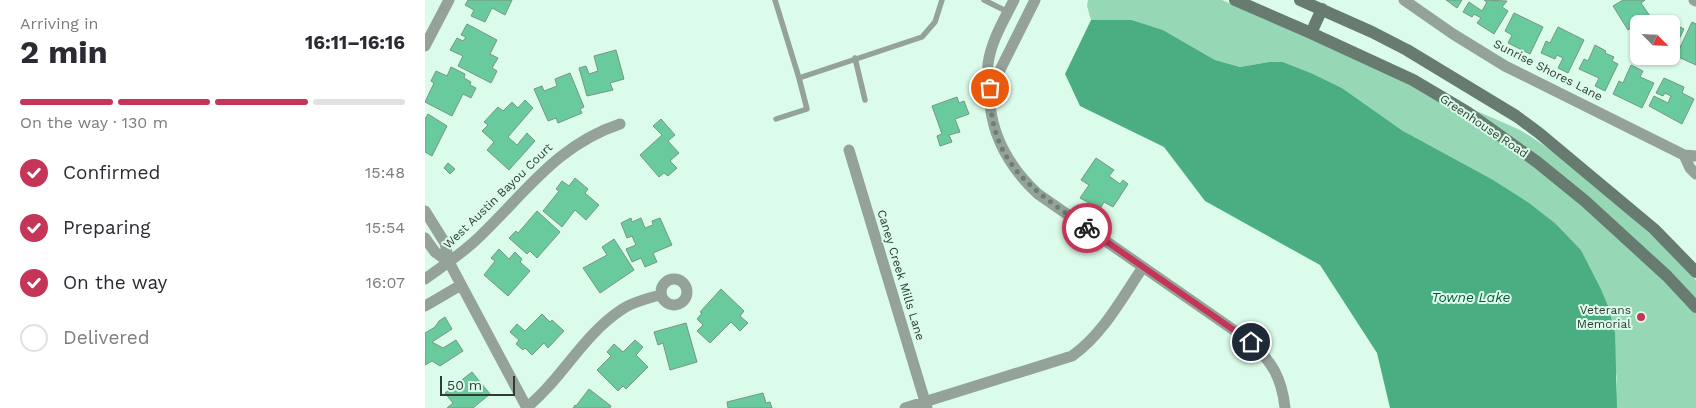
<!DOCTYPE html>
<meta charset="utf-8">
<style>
:root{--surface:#fff;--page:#f7f7f7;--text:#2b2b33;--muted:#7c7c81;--line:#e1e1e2;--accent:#c53557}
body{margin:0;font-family:"Work Sans",sans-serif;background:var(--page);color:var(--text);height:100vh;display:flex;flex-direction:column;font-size:19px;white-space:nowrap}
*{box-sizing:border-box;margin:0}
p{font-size:16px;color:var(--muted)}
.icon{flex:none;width:28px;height:28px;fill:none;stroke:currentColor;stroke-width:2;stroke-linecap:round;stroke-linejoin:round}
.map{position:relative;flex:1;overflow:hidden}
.panel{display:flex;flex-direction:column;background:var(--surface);width:425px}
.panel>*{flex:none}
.needle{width:32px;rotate:114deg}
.controls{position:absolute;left:1205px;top:15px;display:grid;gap:10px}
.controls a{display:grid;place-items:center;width:50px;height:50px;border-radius:8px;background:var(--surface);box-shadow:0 1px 4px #0004;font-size:25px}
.scale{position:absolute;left:15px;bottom:12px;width:75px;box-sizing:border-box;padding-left:5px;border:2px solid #2f3c35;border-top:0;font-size:14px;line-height:18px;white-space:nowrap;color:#2f3c35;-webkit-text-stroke:4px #dbfcea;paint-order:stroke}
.pin{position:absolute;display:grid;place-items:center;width:42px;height:42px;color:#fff;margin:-21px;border:2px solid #fff;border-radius:50%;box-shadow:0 1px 5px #0007}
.courier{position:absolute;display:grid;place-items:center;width:50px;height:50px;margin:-25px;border:4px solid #c53557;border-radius:50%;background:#fff;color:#222;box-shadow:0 1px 6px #0007}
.overview em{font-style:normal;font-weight:700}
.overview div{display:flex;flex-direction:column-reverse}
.overview{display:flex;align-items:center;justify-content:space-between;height:85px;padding:0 20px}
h1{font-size:32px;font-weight:700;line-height:38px}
.bar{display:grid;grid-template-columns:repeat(4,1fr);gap:8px 5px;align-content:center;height:60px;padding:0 20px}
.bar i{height:6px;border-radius:4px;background:var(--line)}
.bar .current{background:var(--accent)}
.bar p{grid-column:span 4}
ol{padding:0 20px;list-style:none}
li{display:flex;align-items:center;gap:15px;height:55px}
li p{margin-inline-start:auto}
li .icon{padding:5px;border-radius:50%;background:var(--accent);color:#fff;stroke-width:4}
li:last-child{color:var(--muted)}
li i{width:28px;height:28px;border:2px solid var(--line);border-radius:50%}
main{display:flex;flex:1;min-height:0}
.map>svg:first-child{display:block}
</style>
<main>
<section class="panel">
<div class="overview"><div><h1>2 min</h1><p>Arriving in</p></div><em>16:11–16:16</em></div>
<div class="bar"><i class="current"></i><i class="current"></i><i class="current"></i><i></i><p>On the way · 130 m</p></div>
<ol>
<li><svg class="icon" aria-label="check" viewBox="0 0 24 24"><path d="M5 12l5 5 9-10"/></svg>Confirmed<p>15:48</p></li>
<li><svg class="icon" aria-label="check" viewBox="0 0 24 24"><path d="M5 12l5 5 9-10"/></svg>Preparing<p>15:54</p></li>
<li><svg class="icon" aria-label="check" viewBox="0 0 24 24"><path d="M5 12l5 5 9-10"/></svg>On the way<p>16:07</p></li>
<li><i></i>Delivered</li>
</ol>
</section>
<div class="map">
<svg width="1271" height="408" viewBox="0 0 1271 408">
<rect width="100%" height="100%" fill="#dbfcea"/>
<!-- green -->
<path fill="#96d7b6" d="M663 0H797L1093 129C1118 143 1139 160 1161 178 1200 210 1237 243 1271 280V408H1192L1191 400 1192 378 1175 287 1156 250 1131 224 978 131 917 88 886 73 858 62H844L815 67 790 60 738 30 707 20H666L662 6Z"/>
<!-- water -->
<path fill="#4bae82" d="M666 20H707L738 30 790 60 815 67 844 62H858L886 73 917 88 978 131 1068 180 1104 203 1131 224 1156 250 1175 287 1183 306 1190 333 1192 408H965L952 353 895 265 780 201 739 147 655 106 640 74Z"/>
<!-- building -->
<path fill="#69cb9d" stroke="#779685" d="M43 0H87L80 15 67 8 60 22 46 16 49 10 40 5Z
M1021 0H1037L1032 8Z
M1059 0 1082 1 1077 7 1083 11 1069 34 1052 23 1056 18 1049 14 1047 17 1038 12 1044 2 1057 11 1062 2Z
M1198 0H1220L1216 3 1225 16 1203 30 1188 6Z
M1089 13 1118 27 1105 54 1083 43 1087 35 1080 31Z
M1234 17 1259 29 1246 56V24H1230Z
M1267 22 1271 24V65L1251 56Z
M42 24 72 40 65 54 73 58 67 68 72 71 66 83 33 66 38 56 25 50 32 38 38 41 41 37 36 35Z
M1133 27 1159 40 1143 73 1133 68 1138 58 1132 55 1130 59 1116 53 1121 41 1125 43Z
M1170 45 1181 51 1180 53 1189 57 1187 61 1193 64 1180 91 1170 86 1174 78 1154 69 1159 59 1163 61Z
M191 50 199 79 185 83 188 90 162 96 154 68 161 66 164 74 173 71 169 56Z
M1206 65 1218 71 1215 77 1229 83 1217 108 1188 94 1194 81 1198 83Z
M26 67 40 74 39 78 46 82 45 85 51 88 46 98 38 94 27 116 0 102 9 83 6 81 11 71 22 76Z
M145 73 159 107 155 109 157 113 133 123 131 118 123 121 109 89 117 86 119 91 132 86 130 79Z
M1239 78 1259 87 1257 93 1269 99 1257 124 1224 106 1229 96 1243 103 1246 96 1240 93 1238 96 1231 93Z
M532 97 534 103 539 101 544 114 530 119 535 132 524 135 527 142 515 146 512 136 517 134 507 106Z
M100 100 108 108 83 137 92 145 102 133 110 141 84 170 62 150 69 142 57 131 63 125 59 122 73 107 78 111 87 102 93 108Z
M3 114 22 126 7 156 0 152V119Z
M236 119 250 135 243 141 254 153 245 161 252 168 243 176 239 173 234 177 215 155 237 135 228 126Z
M671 158 689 170 684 176 695 184 698 180 703 184 688 207 679 202 675 209 655 198 664 185 656 180Z
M23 163 30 169 25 174 19 168Z
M150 178 163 189 160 193 174 205 161 220 150 210 137 227 118 211 134 191 131 189 137 181 144 186Z
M112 211 135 232 112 258 105 251 102 254 84 238 91 231 93 233Z
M206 218 207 222 216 218 220 228 228 225 227 221 235 218 247 245 228 253 232 262 220 267 216 258 207 262 201 249 211 245 207 236 202 238 196 223Z
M189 239 209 270 175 293 158 268 182 255 177 247Z
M74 249 84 259 90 252 97 259 95 262 105 271 83 296 59 275 70 261 66 258Z
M296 289 319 311 315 316 323 323 315 331 306 322 285 343 272 331 278 325 272 319 277 313 275 312Z
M117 314 125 322 127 320 139 331 123 348 119 343 107 355 100 348 98 350 91 344 94 340 85 332 92 324 100 331Z
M20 317 27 329 7 342 18 348 31 340 38 351 15 366 7 361 0 365V333L10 327 14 321Z
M261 323 272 362 245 370 238 343 233 345 229 332Z
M210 340 218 347 211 355 223 367 201 389 198 386 193 391 172 370 186 356 182 352 189 344 198 352Z
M47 372 65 394 48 408H22L28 403 20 393Z
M164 389 186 406 185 408H148L150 405 151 406Z
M338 393 341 403 345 402 347 408H303L302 402Z"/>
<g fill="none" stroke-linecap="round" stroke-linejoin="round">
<!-- service -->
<path stroke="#94a29a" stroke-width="5.5" d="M350 0 374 78 497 37 510 22 517 0
M559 0 583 12
M430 58 440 100
M351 119 382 109 374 78"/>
<!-- minor -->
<path stroke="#94a29a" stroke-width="11" d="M589 0C579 20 566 41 563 64 562 71 565 79 565 86 566 93 565 99 565 105 569 141 587 170 613 194L826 342C847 362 857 378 860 408
M979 0 1028 34 1080 66 1259 155 1271 156
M1269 0 1271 1
M0 46 24 0
M566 88 610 0
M424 150 502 408
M1259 155 1265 168 1271 174
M0 211 20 243 24 262 102 408
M0 238 10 252 24 262
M236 292a13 13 0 1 1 26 0a13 13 0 1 1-26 0Z
M0 279C18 266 36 254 51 240 99 195 131 145 195 124
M0 306 36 285
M101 408C137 379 157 336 196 310 207 302 223 298 236 295
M480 408 647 356C678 334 697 298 718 267"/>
<!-- secondary -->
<path stroke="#677b70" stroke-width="12" d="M810 0 886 33 988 80 1042 112 1112 162 1160 201 1242 276 1271 307
M875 0 947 32 982 50 1091 116 1114 133 1229 229 1271 272
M886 33 897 9"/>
</g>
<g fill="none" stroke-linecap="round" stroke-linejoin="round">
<!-- done -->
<path stroke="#6b7f74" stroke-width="5" stroke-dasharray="0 9" d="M565 88C564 164 607 189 662 228"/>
<!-- route -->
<path stroke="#c53557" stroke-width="6" d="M662 228 826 342"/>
</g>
<!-- markers -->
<circle fill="#c53557" stroke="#dbfcea" stroke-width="2" cx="1216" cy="317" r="5"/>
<g text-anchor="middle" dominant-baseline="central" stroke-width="4" stroke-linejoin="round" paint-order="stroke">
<!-- street labels -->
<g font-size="12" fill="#2f3c35" stroke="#dbfcea">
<text transform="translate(1123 70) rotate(27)">Sunrise Shores Lane</text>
<text transform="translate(1059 126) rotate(34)">Greenhouse Road</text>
<text transform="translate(73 196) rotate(-44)">West Austin Bayou Court</text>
<text transform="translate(476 275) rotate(73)">Caney Creek Mills Lane</text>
</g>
<!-- poi labels -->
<g font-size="12" fill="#2f3c35" stroke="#dbfcea" text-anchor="end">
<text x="1206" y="310">Veterans<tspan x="1206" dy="14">Memorial</tspan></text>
</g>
<!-- water labels -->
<g font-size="14" font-style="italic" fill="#0b5a3c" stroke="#dbfcea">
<text x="1046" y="297">Towne Lake</text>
</g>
</g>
</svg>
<div class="controls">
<a><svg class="needle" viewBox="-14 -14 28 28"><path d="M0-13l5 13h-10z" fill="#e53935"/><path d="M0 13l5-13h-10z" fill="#7c7c81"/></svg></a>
</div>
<div class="scale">50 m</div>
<div class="pin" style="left:565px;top:88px;background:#ea580c"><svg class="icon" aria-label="bag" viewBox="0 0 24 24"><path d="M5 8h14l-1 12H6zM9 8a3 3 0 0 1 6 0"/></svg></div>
<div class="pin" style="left:826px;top:342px;background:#1f2937"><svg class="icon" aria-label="home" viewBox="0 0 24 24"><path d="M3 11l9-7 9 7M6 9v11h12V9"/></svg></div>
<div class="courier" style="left:662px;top:228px"><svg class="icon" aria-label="bike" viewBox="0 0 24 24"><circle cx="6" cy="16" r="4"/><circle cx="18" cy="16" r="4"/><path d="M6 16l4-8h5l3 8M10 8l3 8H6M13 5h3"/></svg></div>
</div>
</main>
